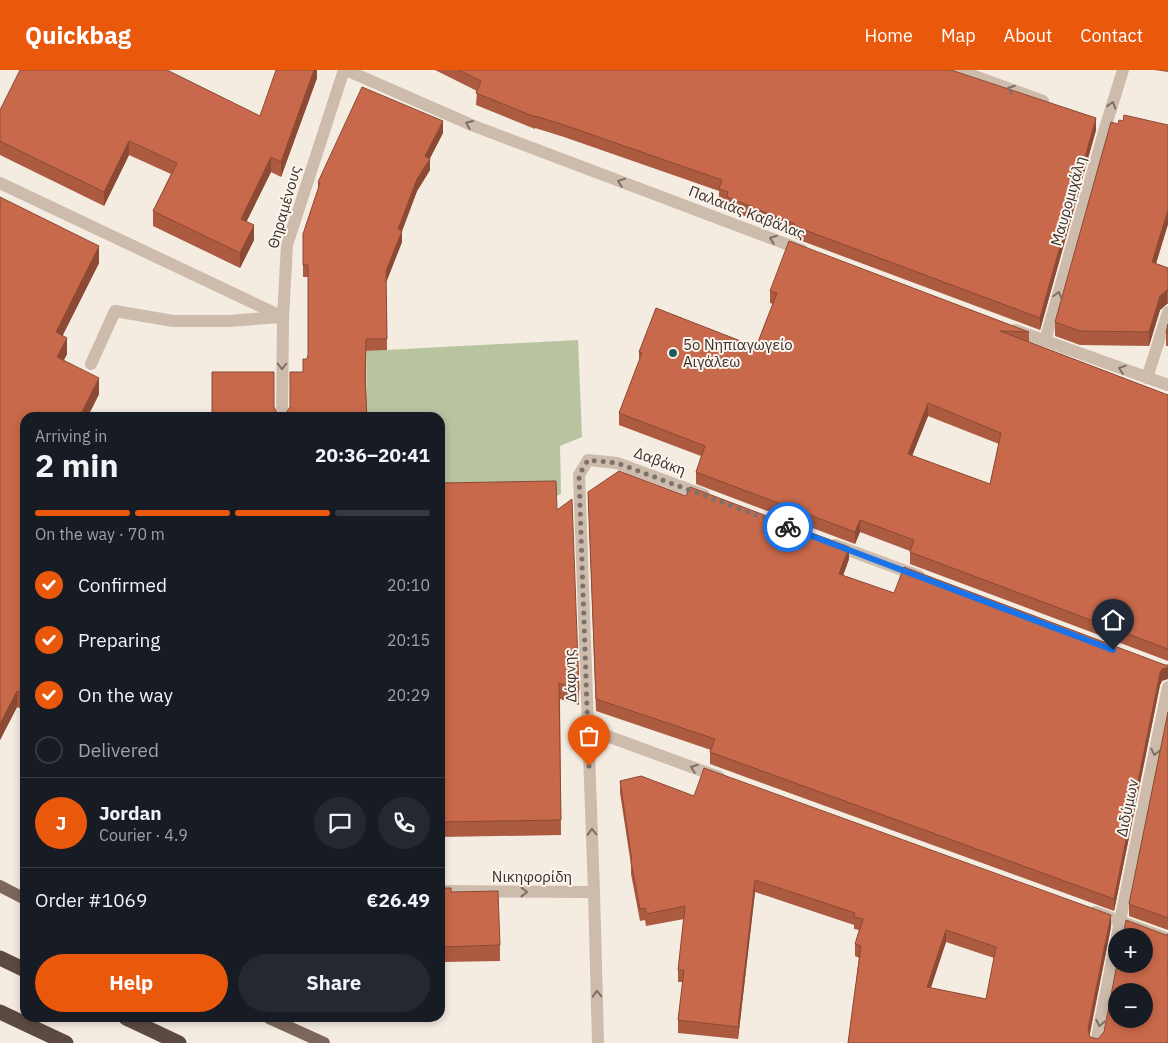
<!DOCTYPE html>
<meta charset="utf-8">
<style>
:root{--surface:#171b24;--page:#242831;--text:#f1f3f6;--muted:#9ea1a6;--line:#363941;--accent:#ea580c}
body{margin:0;font-family:"IBM Plex Sans",sans-serif;background:var(--page);color:var(--text);height:100vh;display:flex;flex-direction:column;font-size:19px;white-space:nowrap}
*{box-sizing:border-box;margin:0}
p{font-size:16px;color:var(--muted)}
.icon{flex:none;width:28px;height:28px;fill:none;stroke:currentColor;stroke-width:2;stroke-linecap:round;stroke-linejoin:round}
.map{position:relative;flex:1;overflow:hidden}
.panel{position:absolute;left:20px;top:342px;width:425px;height:610px;display:flex;flex-direction:column;background:var(--surface);border-radius:15px;box-shadow:0 2px 8px #0003}
.panel>*{flex:none}
.tools{position:absolute;left:1108px;top:858px;display:grid;gap:10px}
.tools a{display:grid;place-items:center;width:45px;height:45px;border-radius:50%;background:var(--surface);box-shadow:0 2px 8px #0003;font-size:25px}
.pin{position:absolute;display:grid;place-items:center;width:42px;height:42px;color:#fff;margin:-51px -21px;border-radius:50% 50% 50% 0;rotate:-45deg;box-shadow:0 0 5px #0007}
.pin .icon{rotate:45deg}
.courier{position:absolute;display:grid;place-items:center;width:50px;height:50px;margin:-25px;border:4px solid #1a73e8;border-radius:50%;background:#fff;color:#222;box-shadow:0 1px 6px #0007}
.summary em{font-style:normal;font-weight:700}
.summary div{display:flex;flex-direction:column-reverse}
.summary{display:flex;align-items:center;justify-content:space-between;height:85px;padding:0 15px}
h1{font-size:32px;font-weight:700;line-height:38px}
.bar{display:grid;grid-template-columns:repeat(4,1fr);gap:8px 5px;align-content:center;height:60px;padding:0 15px}
.bar i{height:6px;border-radius:4px;background:var(--line)}
.bar .active{background:var(--accent)}
.bar p{grid-column:span 4}
.line{display:flex;align-items:center;gap:12px;padding:0 15px;border-top:1px solid var(--line)}
.line div{flex:1}
.round{display:grid;place-items:center;flex:none;width:52px;height:52px;border-radius:26px;background:var(--page)}
ol{padding:0 15px;list-style:none}
li{display:flex;align-items:center;gap:15px;height:55px}
li p{margin-inline-start:auto}
li .icon{padding:5px;border-radius:50%;background:var(--accent);color:#fff;stroke-width:4}
li:last-child{color:var(--muted)}
li i{width:28px;height:28px;border:2px solid var(--line);border-radius:50%}
.cta{display:flex;gap:10px;margin-top:auto;padding:10px 15px}
.cta a{flex:1;height:58px;border-radius:30px;background:var(--accent);color:#fff;font-size:20px;font-weight:700;line-height:58px;text-align:center}
.cta a+a{background:var(--page);color:var(--text)}
header{display:flex;align-items:center;gap:30px;box-sizing:border-box;height:70px;padding:0 25px;background:var(--accent);color:#fff}
header strong{font-size:24px}
nav{display:flex;gap:28px;margin-inline-start:auto;font-size:18px}
.map>svg:first-child{display:block}
</style>
<header>
<strong>Quickbag</strong>
<nav><a>Home</a><a>Map</a><a>About</a><a>Contact</a></nav>
</header>
<div class="map">
<svg width="1168" height="973" viewBox="0 0 1168 973">
<rect width="100%" height="100%" fill="#f4ebe1"/>
<!-- green -->
<path fill="#b8c4a0" d="M578 270 582 367 560 376 561 424 556 426 440 428V348L367 347 366 281Z"/>
<g fill="none" stroke-linecap="round" stroke-linejoin="round">
<!-- minor -->
<path stroke="#cdbbac" stroke-width="12" d="M346 0 474 56 802 180
M958 0 1043 31
M0 113 283 247
M1015 260 1168 315
M1045 271 1106 55 1123 0
M91 294 115 241 173 251H229L280 247
M1147 308 1168 242
M282 348 283 247 287 175 344 0
M835 475 919 506
M588 659 719 707
M440 821 594 822
M1095 842 1168 869
M1117 866 1168 617
M598 973 594 822 579 405 588 390 617 393 704 425
M1096 973 1116 871"/>
<!-- major -->
<path stroke="#7d675c" stroke-width="12" d="M0 816 25 829
M269 948 324 973"/>
<!-- highway -->
<path stroke="#5c4a42" stroke-width="15" d="M0 888 25 900
M0 942 66 973
M126 948 179 973"/>
</g>
<!-- wall -->
<path fill="#ac5a40" fill-rule="evenodd" d="M317 0V8L281 107 271 102 246 152 254 170 240 198 153 156V141L171 104 129 85 104 136 0 85V40L260 46Z
M435 0H951L1096 60 1040 260 794 168V166L727 139V134L719 131V121L564 67 535 58V59L476 35 477 21Z
M1154 0H1168V2Z
M443 63 430 88V100L417 121 402 161V172L386 212 387 280 366 281V312L367 348H212L274 337 277 343 282 344 286 343 290 337 303 302 308 285V207H303V164L318 119V112Z
M0 127 99 193 63 265 67 284 64 290 99 324 87 348H25V641L17 637 0 670Z
M1168 154 1156 194 1168 198V234H1167L1160 240 1149 276 1080 275 1055 266V252Z
M770 221 1029 262V272L1168 325V591L910 494V481L860 462 855 474 696 414V402L701 386 619 355V343L639 292V282L756 277 773 234 770 233ZM928 346 999 374 990 414 912 386Z
M1168 254V276H1166V263Z
M440 413 557 440 579 620V635L560 629 561 765 440 767Z
M588 422 849 489 843 506 894 523 1165 595 1162 611 1160 615 1114 841 710 694V682L711 680 596 641Z
M1168 642V860L1129 846V834Z
M620 711 694 726 1111 857 1090 964V967L1098 969 1104 962 1166 865 1168 973H848L859 888 855 886V874L859 860 854 859V855L755 822 738 969 678 963V950L683 912H678V900L684 849 646 856 645 850 640 851 631 804V795L620 723ZM946 872 994 888 986 929 930 918Z
M440 818 451 822 500 875V891L442 892V908H440Z"/>
<!-- shaded-wall -->
<path fill="#8c4a34" d="M314 0H317V8L281 107V92Z
M1096 48V60L1040 260V248Z
M443 51V63L426 96 430 89V100L417 121 402 161V172L386 213V201L398 159 417 109 425 86Z
M129 71V85L104 136V122Z
M271 87V102L241 163V149Z
M1168 140V154L1152 206V192Z
M254 155V170L240 198V183Z
M99 176V193L56 278V262Z
M1167 220V234L1160 240 1149 276V262L1160 226Z
M67 268V284L57 303V287Z
M99 308V324L87 348H79Z
M928 333V346L908 396V384Z
M860 450V462L855 474V462Z
M849 477V489L839 516V504Z
M1168 597V609L1162 611 1160 615 1114 841V829L1160 603 1162 599Z
M17 621V637L0 670V654Z
M755 810V822L738 969V957Z
M1111 845V857L1088 971V959Z
M946 860V872L927 930V917Z"/>
<!-- building -->
<path fill="#c8694b" stroke="#8c4a34" fill-rule="evenodd" d="M20 0H167L260 46 276 0H314L281 92 271 87 241 149 254 155 240 183 153 141 177 93 129 71 104 122 0 71V40Z
M459 0H951L1096 48 1040 248 794 156 795 154 727 127 728 122 719 119 722 110 564 55 535 46V47L476 23 481 11Z
M362 17 443 51 425 86 430 89 417 109 398 159 402 161 386 201 387 269H366L365 308 367 348H212V302H274V337L277 343 282 344 286 343 290 337V302H303V289H307L308 285V195H303V164L320 113 318 112Z
M1124 45 1168 55V140L1152 192 1168 198V221L1167 220 1160 226 1149 262 1080 261 1055 252 1111 52 1118 54 1119 50 1123 51Z
M0 127 99 176 56 262 67 268 57 287 99 308 79 348H25V624L17 621 0 654Z
M789 171 1029 262 1000 261 1168 325V579L910 482 914 470 860 450 855 462 696 402 705 376 619 343 642 283 639 282 656 238 756 277 777 223 770 221ZM928 333 1001 363 990 414 908 384Z
M1168 254V263H1166Z
M619 401 686 426 690 417 849 477 839 504 894 523 904 497 1165 595H1168V597L1162 599 1160 603 1114 829 710 682 715 669 596 629 588 422Z
M556 411 557 440 572 429 579 620 559 613 561 750 440 752V413Z
M1168 642V848L1129 834Z
M704 698 1111 845 1088 959 1090 967 1098 969 1104 962 1117 894H1144V866H1123L1126 850 1166 865 1168 864V895L1167 899H1168V973H848L861 876 855 874 863 849 854 847 855 843 755 810 738 957 678 950 684 900H678L685 836 646 844 645 838 640 839 631 792 632 791 620 711 641 706 694 726ZM946 860 996 877 986 929 927 917ZM1116 921H1144V949H1116Z
M440 818H451V822L498 821 500 875 442 877V892H440Z"/>
<!-- one-way arrows -->
<defs><path id="oneway-chevron" d="M-2-3.5L2.5 0L-2 3.5" fill="none" stroke-width="1.6" stroke-linecap="round" stroke-linejoin="round" transform="scale(1.25)"/></defs>
<g stroke="#7d6f65">
<use href="#oneway-chevron" transform="translate(1011 19) rotate(-160)"/>
<use href="#oneway-chevron" transform="translate(1112 35) rotate(-73)"/>
<use href="#oneway-chevron" transform="translate(469 54) rotate(-157)"/>
<use href="#oneway-chevron" transform="translate(621 112) rotate(-159)"/>
<use href="#oneway-chevron" transform="translate(773 169) rotate(-159)"/>
<use href="#oneway-chevron" transform="translate(1058 225) rotate(-74)"/>
<use href="#oneway-chevron" transform="translate(282 296) rotate(90)"/>
<use href="#oneway-chevron" transform="translate(1122 299) rotate(-161)"/>
<use href="#oneway-chevron" transform="translate(1155 682) rotate(102)"/>
<use href="#oneway-chevron" transform="translate(694 698) rotate(-160)"/>
<use href="#oneway-chevron" transform="translate(592 762) rotate(-92)"/>
<use href="#oneway-chevron" transform="translate(524 822)"/>
<use href="#oneway-chevron" transform="translate(597 924) rotate(-91)"/>
<use href="#oneway-chevron" transform="translate(1100 953) rotate(101)"/>
</g>
<g fill="none" stroke-linecap="round" stroke-linejoin="round">
<!-- done -->
<path stroke="#7c716b" stroke-width="5" stroke-dasharray="0 9" d="M589 696 579 405 588 390 617 393 788 457"/>
<!-- route -->
<path stroke="#1a73e8" stroke-width="6" d="M788 457 1113 580"/>
</g>
<!-- markers -->
<circle fill="#1f5a5e" stroke="#fbf5ee" stroke-width="2" cx="673" cy="283" r="5"/>
<g text-anchor="middle" dominant-baseline="central" stroke-width="4" stroke-linejoin="round" paint-order="stroke">
<!-- street labels -->
<g font-size="15" fill="#3b302b" stroke="#fbf5ee">
<text transform="translate(1068 131) rotate(-74)">Μαυρομιχάλη</text>
<text transform="translate(284 137) rotate(-74)">Θηραμένους</text>
<text transform="translate(747 142) rotate(21)">Παλαιάς Καβάλας</text>
<text transform="translate(660 391) rotate(21)">Δαβάκη</text>
<text transform="translate(570 606) rotate(-92)">Δάφνης</text>
<text transform="translate(1127 738) rotate(-78)">Διδύμων</text>
<text x="532" y="806">Νικηφορίδη</text>
</g>
<!-- poi labels -->
<g font-size="15" fill="#3b302b" stroke="#fbf5ee" text-anchor="start">
<text x="683" y="274">5ο Νηπιαγωγείο<tspan x="683" dy="17">Αιγάλεω</tspan></text>
</g>
</g>
</svg>
<div class="tools">
<a>+</a>
<a>−</a>
</div>
<div class="pin" style="left:589px;top:696px;background:#ea580c"><svg class="icon" aria-label="bag" viewBox="0 0 24 24"><path d="M5 8h14l-1 12H6zM9 8a3 3 0 0 1 6 0"/></svg></div>
<div class="pin" style="left:1113px;top:580px;background:#1f2937"><svg class="icon" aria-label="home" viewBox="0 0 24 24"><path d="M3 11l9-7 9 7M6 9v11h12V9"/></svg></div>
<div class="courier" style="left:788px;top:457px"><svg class="icon" aria-label="bike" viewBox="0 0 24 24"><circle cx="6" cy="16" r="4"/><circle cx="18" cy="16" r="4"/><path d="M6 16l4-8h5l3 8M10 8l3 8H6M13 5h3"/></svg></div>
<section class="panel">
<div class="summary"><div><h1>2 min</h1><p>Arriving in</p></div><em>20:36–20:41</em></div>
<div class="bar"><i class="active"></i><i class="active"></i><i class="active"></i><i></i><p>On the way · 70 m</p></div>
<ol>
<li><svg class="icon" aria-label="check" viewBox="0 0 24 24"><path d="M5 12l5 5 9-10"/></svg>Confirmed<p>20:10</p></li>
<li><svg class="icon" aria-label="check" viewBox="0 0 24 24"><path d="M5 12l5 5 9-10"/></svg>Preparing<p>20:15</p></li>
<li><svg class="icon" aria-label="check" viewBox="0 0 24 24"><path d="M5 12l5 5 9-10"/></svg>On the way<p>20:29</p></li>
<li><i></i>Delivered</li>
</ol>
<div class="line" style="height:90px"><b class="round" style="background:var(--accent);color:#fff">J</b><div><b>Jordan</b><p>Courier · 4.9</p></div><a class="round"><svg class="icon" aria-label="chat" viewBox="0 0 24 24"><path d="M4 5h16v11H9l-5 4z"/></svg></a><a class="round"><svg class="icon" aria-label="phone" viewBox="0 0 24 24"><path d="M5 4h4l2 5-3 2q2 4 5 5l2-3 5 2v4C11 20 4 13 5 4z"/></svg></a></div>
<div class="line" style="height:65px"><div>Order #1069</div><b>€26.49</b></div>
<div class="cta"><a>Help</a><a>Share</a></div>
</section>
</div>
